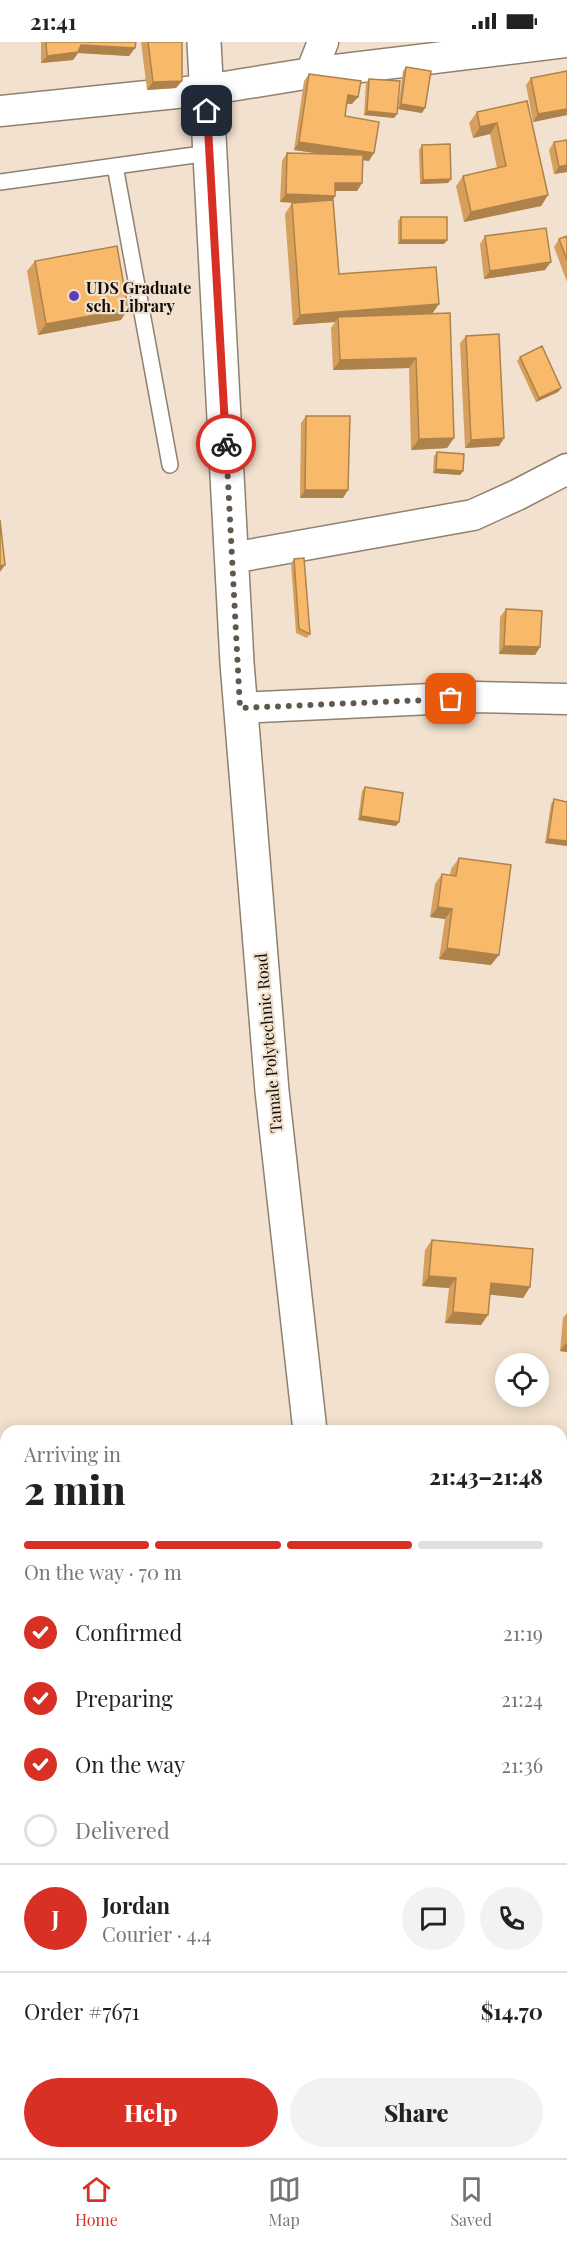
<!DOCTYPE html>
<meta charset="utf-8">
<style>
:root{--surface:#fff;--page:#f2f2f2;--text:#222;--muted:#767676;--line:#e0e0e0;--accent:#d93025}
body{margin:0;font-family:"Playfair Display",serif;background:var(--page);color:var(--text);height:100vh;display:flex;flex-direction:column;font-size:22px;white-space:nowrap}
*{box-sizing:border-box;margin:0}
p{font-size:20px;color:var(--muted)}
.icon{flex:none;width:33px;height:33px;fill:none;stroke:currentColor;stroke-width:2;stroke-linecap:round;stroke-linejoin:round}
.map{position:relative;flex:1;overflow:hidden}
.drawer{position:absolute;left:0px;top:1383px;width:567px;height:734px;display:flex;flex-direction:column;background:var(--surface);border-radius:18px 18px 0 0;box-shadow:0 3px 15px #0003}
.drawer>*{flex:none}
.tools{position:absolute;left:495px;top:1311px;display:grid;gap:12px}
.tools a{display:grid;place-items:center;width:54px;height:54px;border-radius:50%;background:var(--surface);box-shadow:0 3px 15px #0003;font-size:30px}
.pin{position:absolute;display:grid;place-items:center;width:51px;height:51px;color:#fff;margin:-26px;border-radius:12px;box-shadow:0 3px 9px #0006}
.courier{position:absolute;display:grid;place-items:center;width:60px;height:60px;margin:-30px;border:4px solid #d93025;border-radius:50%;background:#fff;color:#222;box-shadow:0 2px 8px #0007}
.headline em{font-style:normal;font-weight:800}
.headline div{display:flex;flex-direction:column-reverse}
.headline{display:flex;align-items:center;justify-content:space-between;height:102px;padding:0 24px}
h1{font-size:39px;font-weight:800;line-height:45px}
.bar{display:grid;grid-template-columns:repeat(4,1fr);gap:9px 6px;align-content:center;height:72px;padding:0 24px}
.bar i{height:8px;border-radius:4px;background:var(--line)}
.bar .active{background:var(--accent)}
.bar p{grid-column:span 4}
.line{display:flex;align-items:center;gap:15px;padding:0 24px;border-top:2px solid var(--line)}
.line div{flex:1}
.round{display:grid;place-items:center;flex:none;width:63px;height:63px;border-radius:32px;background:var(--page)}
ol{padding:0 24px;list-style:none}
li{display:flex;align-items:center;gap:18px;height:66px}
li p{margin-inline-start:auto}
li .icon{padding:6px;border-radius:50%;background:var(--accent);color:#fff;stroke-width:4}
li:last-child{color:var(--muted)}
li i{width:33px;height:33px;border:3px solid var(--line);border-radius:50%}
.button{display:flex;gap:12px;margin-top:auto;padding:12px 24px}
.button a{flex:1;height:69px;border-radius:36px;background:var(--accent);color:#fff;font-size:24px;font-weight:800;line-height:69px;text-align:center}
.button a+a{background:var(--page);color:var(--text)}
.status{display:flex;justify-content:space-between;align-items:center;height:42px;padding:0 30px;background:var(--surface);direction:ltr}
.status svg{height:16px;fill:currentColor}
.tab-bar{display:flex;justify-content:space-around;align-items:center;height:84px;border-top:2px solid var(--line);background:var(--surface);font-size:16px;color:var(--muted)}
.tab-bar a{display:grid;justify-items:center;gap:3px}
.tab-bar .active{color:var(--accent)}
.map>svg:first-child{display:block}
</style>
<div class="status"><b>21:41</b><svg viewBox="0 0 49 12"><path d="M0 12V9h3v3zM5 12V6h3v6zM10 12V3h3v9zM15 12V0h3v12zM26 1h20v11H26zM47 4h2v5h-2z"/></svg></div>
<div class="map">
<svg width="567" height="2116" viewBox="0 0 567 2116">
<rect width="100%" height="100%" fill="#f2e1ce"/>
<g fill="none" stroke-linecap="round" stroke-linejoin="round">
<!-- lane casing -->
<g stroke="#90806f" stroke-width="18">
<path id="lane" d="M115 124 170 423
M0 140 209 111"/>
</g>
<!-- street casing -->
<g stroke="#90806f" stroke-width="33">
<path id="street" d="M311 31 323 0
M0 69 206 48 311 31 566 0
M232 516 473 473 517 453 567 427
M240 666 474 655 567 657
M561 1458 567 1460
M561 1761 567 1757"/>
</g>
<!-- secondary casing -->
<g stroke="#90806f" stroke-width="36">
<path id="secondary" d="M204 0 237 621 272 1049 310 1389
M150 2116 154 2110"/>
</g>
<!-- lane -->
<use href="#lane" stroke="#fff" stroke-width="15"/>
<!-- street -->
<use href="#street" stroke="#fff" stroke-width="30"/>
<!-- secondary -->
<use href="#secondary" stroke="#fff" stroke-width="33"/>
</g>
<!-- wall -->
<path fill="#d69f5c" d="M41 0H136L135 6 129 14 78 11 73 18 41 21Z
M141 0H182V39L176 46 147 48Z
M406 25 422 71 398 67 403 29Z
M567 29V73L533 80 526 43 531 36Z
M309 32 352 62H347L345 74 369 119 363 118 362 141 357 149H335V154L333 158 339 232 432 272 454 396 447 406 411 408 409 326 333 328 331 286 335 280 293 283 285 172 292 161H297L280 160 282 119 287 111 324 112 294 108 304 39Z
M369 37 397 72 394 76 364 73 366 41Z
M527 59 548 153 541 164 464 180 456 144 463 134 497 126 490 92 473 96 469 81 477 70Z
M567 98V130L554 132 549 108 554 100Z
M422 103 451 137 448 141 420 142 419 108Z
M401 175 447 198 444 202H398V179Z
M485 194 545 228 484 237 480 202Z
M567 194V240L554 205 559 197Z
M35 219 121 278 38 293 27 229Z
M466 294 504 396 499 404 465 406 460 301Z
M520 315 561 346 558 350 536 360 517 319Z
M306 374 343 456H300L301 381Z
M437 410 463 429 460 433 433 431 434 414Z
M294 517 310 592 307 596 296 591 291 521Z
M506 567 540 605 535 613 499 612 500 575Z
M365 745 396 784 358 778 362 749Z
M554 757 567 760V804L545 801 551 762Z
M459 816 491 923 439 917 445 877 430 875 435 842 442 832 450 833 451 827Z
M432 1198 530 1245 523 1256 490 1252 481 1283 445 1281 449 1246 422 1244 425 1208Z
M567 1271V1310L560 1309 563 1276Z
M369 2110H440V2116H369Z"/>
<!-- shaded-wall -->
<path fill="#ae824b" d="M81 3 135 6 129 14 78 11 73 18 41 21 47 14Z
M182 39 176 46 147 48 153 40Z
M348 53 358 55 352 62 343 61Z
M401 62 425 66 422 71 398 67Z
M567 67V73L533 80 538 72Z
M367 69 397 72 394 76 364 73Z
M497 81 490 92 473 96 480 85Z
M299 100 374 111 369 119 294 108Z
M567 123V130L554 132 559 125Z
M451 137 448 141 420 142 423 138Z
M335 141H362L357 149H330Z
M286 152 335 154 330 162 280 160Z
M548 153 541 164 464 180 471 170Z
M401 198H447L444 202H398Z
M551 220 545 228 484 237 490 229Z
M439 262 432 272 338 275 335 280 293 283 300 273Z
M128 267 121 278 38 293 46 282Z
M416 316 409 326 333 328 340 318Z
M561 346 558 350 536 360 539 356Z
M454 396 447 406 411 408 419 397Z
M504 396 499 404 465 406 471 398Z
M436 427 463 429 460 433 433 431Z
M305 448H348L343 456H300Z
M5 523 0 530V524Z
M504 604 540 605 535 613 499 612Z
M361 774 399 780 396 784 358 778Z
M548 797 567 799V804L545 801Z
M438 865 452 867 445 877 430 875Z
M447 906 499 913 491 923 439 917Z
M429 1234 456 1236 449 1246 422 1244Z
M491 1241 530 1245 523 1256 484 1252Z
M453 1270 488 1273 481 1283 445 1281Z
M566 1301 567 1302V1310L560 1309Z
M561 1516 567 1517V1528L561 1527Z"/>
<!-- building -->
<path fill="#f9b96b" stroke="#ae824b" stroke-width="1.5" d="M46 0H136L135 6 81 3 78 10 47 14Z
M148 0H182V39L153 40Z
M406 25 431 29 425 66 401 62Z
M567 29V67L538 72 531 36Z
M309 32 361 39 358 55 348 53 345 74 379 80 374 111 299 100Z
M369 37 400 39 397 72 367 69Z
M527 59 548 153 471 170 463 134 506 124 497 81 480 85 477 70Z
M567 98V123L559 125 554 100Z
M450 102 451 137 423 138 422 103Z
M287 111 363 113 362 141H335V154L286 152Z
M333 158 339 232 436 225 439 262 300 273 292 161Z
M401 175H447V198H401Z
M546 186 551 220 490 229 485 194Z
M567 194V218L559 197Z
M117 204 128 267 46 282 35 219Z
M450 271 454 396 419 397 416 316 340 318 338 275Z
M499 292 504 396 471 398 466 294Z
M542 304 561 346 539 356 520 315Z
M306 374H350L348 448H305Z
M437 410 464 412 463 429 436 427Z
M0 478 5 523 0 524Z
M304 516 310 592 299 587 294 517Z
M506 567 542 569 540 605 504 604Z
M365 745 403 751 399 780 361 774Z
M554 757 567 760V799L548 797Z
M459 816 511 823 499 913 447 906 452 867 438 865 442 832 456 834Z
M432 1198 533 1207 530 1245 491 1241 488 1273 453 1270 456 1236 429 1234Z
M561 1477 567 1478V1517L561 1516Z
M377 2110H440V2116H377Z"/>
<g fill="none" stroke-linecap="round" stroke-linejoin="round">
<!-- done -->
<path stroke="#60574d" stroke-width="6" stroke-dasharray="0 10.8" d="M226 402 240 666 451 657"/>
<!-- route -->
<path stroke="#d93025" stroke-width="8" d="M207 69 226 402"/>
</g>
<!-- markers -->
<circle fill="#603db6" stroke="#f2e1ce" stroke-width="2" cx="74" cy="254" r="6"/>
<g text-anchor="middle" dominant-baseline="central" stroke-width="4.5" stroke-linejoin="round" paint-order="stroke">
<!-- poi labels -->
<g font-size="16" font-weight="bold" fill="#120d07" stroke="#f2e1ce" text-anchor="start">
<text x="86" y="245">UDS Graduate<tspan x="86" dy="18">sch. Library</tspan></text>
</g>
<!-- street labels -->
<g font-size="16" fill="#120d07" stroke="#f2e1ce">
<text transform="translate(268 1001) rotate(-95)">Tamale Polytechnic Road</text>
</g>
</g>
</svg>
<div class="tools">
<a><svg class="icon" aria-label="locate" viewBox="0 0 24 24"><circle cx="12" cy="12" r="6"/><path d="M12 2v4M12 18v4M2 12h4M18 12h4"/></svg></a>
</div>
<div class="pin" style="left:451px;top:657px;background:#ea580c"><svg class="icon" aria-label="bag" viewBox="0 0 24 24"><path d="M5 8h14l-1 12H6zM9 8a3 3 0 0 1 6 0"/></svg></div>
<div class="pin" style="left:207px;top:69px;background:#1f2937"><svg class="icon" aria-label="home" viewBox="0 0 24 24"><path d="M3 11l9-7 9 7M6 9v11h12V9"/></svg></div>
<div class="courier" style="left:226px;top:402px"><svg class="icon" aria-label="bike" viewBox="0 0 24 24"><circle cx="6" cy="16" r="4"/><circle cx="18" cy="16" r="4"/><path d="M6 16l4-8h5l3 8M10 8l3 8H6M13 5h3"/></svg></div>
<section class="drawer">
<div class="headline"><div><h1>2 min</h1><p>Arriving in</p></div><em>21:43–21:48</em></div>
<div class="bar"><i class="active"></i><i class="active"></i><i class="active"></i><i></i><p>On the way · 70 m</p></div>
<ol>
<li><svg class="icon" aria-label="check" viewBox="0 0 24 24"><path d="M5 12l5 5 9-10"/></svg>Confirmed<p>21:19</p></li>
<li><svg class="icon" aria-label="check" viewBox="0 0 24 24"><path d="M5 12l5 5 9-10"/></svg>Preparing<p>21:24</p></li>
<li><svg class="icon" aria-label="check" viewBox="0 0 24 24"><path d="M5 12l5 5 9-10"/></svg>On the way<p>21:36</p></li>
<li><i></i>Delivered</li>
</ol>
<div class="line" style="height:108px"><b class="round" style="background:var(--accent);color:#fff">J</b><div><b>Jordan</b><p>Courier · 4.4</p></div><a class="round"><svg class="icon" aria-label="chat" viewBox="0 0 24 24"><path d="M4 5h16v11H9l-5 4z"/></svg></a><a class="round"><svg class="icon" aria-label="phone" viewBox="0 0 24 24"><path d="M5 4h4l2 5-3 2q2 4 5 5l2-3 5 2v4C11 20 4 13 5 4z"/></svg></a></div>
<div class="line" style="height:78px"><div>Order #7671</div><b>$14.70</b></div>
<div class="button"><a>Help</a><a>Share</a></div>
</section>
</div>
<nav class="tab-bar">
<a class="active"><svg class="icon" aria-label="home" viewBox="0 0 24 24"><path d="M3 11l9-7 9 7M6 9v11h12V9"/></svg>Home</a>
<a><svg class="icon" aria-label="map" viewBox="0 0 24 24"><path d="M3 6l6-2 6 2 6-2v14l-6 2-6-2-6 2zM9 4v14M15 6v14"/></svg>Map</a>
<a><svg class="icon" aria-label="saved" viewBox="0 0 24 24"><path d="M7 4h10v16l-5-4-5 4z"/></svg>Saved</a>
</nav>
